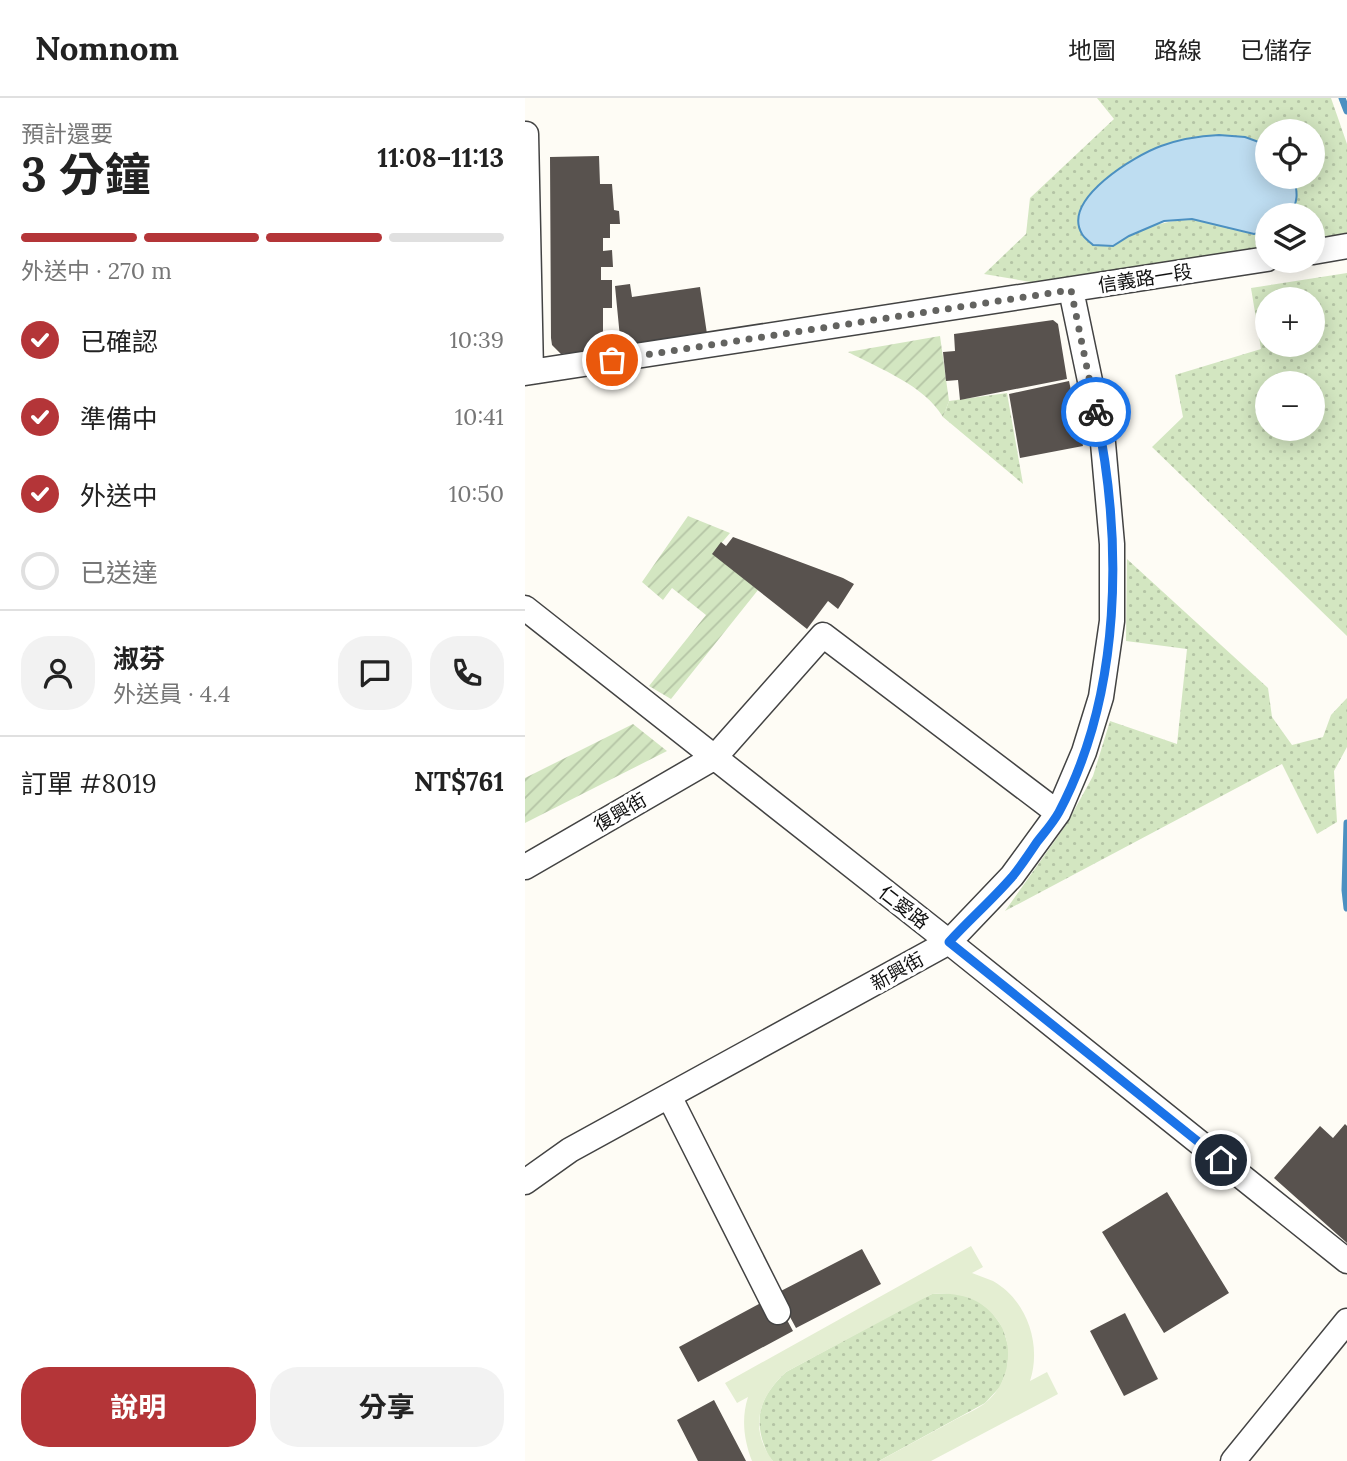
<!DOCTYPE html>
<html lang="zh-TW">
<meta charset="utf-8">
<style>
:root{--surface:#fff;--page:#f2f2f2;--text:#222;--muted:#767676;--line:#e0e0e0;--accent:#b43538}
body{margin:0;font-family:Lora,"Noto Sans TC",serif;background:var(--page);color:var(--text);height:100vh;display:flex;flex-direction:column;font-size:26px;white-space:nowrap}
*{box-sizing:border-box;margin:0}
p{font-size:23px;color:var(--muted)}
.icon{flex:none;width:38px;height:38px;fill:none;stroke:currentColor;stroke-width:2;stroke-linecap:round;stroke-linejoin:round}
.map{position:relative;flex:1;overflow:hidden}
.side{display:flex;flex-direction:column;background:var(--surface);width:525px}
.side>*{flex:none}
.controls{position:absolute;left:730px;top:21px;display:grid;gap:14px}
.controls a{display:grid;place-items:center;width:70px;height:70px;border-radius:50%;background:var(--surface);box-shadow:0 4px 18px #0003;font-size:35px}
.pin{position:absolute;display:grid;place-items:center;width:60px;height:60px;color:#fff;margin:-30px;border:4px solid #fff;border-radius:50%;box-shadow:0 2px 7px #0007}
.courier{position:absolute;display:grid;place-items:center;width:70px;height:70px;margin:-35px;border:5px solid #1a73e8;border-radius:50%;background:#fff;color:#222;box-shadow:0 2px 9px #0007}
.summary em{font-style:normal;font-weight:700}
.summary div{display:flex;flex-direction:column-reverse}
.summary{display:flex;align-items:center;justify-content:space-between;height:119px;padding:0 21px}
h1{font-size:46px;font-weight:700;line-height:52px}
.bar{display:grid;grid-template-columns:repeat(4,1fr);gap:10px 7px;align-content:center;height:84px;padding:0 21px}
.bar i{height:9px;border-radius:5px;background:var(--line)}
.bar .on{background:var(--accent)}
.bar p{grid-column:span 4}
.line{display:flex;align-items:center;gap:18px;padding:0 21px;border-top:2px solid var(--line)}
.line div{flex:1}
.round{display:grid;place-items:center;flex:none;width:74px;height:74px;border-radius:28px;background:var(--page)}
ol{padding:0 21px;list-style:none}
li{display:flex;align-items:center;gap:21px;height:77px}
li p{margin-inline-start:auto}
li .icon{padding:7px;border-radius:50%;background:var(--accent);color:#fff;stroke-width:4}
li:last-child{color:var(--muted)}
li i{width:38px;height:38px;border:4px solid var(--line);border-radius:50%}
.button{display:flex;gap:14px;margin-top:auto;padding:14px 21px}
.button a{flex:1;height:80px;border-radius:28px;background:var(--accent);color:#fff;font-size:28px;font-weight:700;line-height:80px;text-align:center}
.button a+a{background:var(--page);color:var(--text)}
header{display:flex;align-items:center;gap:42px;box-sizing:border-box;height:98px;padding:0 35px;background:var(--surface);border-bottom:2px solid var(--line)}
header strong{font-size:33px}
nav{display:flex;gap:38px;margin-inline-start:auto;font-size:24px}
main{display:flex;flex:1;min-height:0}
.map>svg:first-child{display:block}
</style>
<header>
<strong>Nomnom</strong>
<nav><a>地圖</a><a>路線</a><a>已儲存</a></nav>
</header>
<main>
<section class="side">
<div class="summary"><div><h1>3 分鐘</h1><p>預計還要</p></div><em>11:08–11:13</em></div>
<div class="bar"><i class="on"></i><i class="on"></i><i class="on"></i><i></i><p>外送中 · 270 m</p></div>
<ol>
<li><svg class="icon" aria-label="check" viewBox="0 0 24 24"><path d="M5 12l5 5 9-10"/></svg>已確認<p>10:39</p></li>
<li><svg class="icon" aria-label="check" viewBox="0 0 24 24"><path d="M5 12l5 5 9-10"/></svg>準備中<p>10:41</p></li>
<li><svg class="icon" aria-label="check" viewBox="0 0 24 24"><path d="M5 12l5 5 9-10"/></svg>外送中<p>10:50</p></li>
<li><i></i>已送達</li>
</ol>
<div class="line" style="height:126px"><a class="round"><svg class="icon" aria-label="person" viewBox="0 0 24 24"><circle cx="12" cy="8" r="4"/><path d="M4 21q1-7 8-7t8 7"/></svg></a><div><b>淑芬</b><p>外送員 · 4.4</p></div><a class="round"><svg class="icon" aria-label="chat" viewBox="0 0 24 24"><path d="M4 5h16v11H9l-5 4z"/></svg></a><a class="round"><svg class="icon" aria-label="phone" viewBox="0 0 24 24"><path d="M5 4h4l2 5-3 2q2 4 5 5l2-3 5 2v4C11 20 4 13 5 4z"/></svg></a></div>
<div class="line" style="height:91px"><div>訂單 #8019</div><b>NT$761</b></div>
<div class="button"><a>說明</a><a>分享</a></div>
</section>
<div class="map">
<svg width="822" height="1363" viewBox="0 0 822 1363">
<defs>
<pattern id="grass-dots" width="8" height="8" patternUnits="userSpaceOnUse" patternTransform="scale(1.75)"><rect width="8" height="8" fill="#d3e6c1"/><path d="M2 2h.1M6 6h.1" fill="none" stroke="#b4c4a5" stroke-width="1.8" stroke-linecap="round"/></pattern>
<pattern id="garden-furrows" width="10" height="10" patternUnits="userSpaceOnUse" patternTransform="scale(1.75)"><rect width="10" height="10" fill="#d3e6c1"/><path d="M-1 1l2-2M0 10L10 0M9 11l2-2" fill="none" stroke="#b4c4a5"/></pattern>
</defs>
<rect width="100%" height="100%" fill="#fefcf5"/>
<!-- grass -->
<path fill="url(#grass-dots)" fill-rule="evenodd" d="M572 0H806L822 46V135L788 141V117H763C774 106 773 93 768 79H788V33H742V47L720 39 694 37 588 148C618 128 652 116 688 125 708 130 721 139 742 133V149L523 187 459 176 501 136 505 100 589 21Z
M822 175V538L627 349 658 319 650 277 736 251 726 190ZM742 201H788V247H742ZM742 285H788V331H742Z
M482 295 498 386 418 319 424 303Z
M602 461 743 590 747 619 767 647 798 639 806 617 822 600V649L809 673 812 724 792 736 757 666 480 813 541 727 568 678 585 623 652 646 662 551 601 543Z
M428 1195 449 1200 466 1213 478 1230 484 1251 482 1272 475 1289 460 1305 354 1363H248L245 1361C227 1325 232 1301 261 1274L388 1205 407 1196Z"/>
<!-- garden -->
<path fill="url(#garden-furrows)" d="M415 238 424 303 418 319C399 287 355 271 323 254Z
M163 418 205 435 188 455 233 492 146 601 124 588 181 517 147 490 138 502 117 484Z
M108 626 142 653 0 725V680Z"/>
<!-- pitch -->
<path fill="#e4eed2" d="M446 1148 458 1169 447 1175C454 1178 461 1180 468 1183 502 1202 517 1247 505 1283L522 1274 533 1296 406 1363H354C378 1350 402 1337 426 1324 436 1318 449 1313 459 1306 484 1287 491 1249 473 1223 457 1200 435 1194 407 1196L261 1274C234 1299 223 1330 248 1363H227C219 1342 216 1321 223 1299L212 1305 200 1285Z"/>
<!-- water -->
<path fill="#beddf1" stroke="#4c90c1" stroke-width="2" d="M694 37 720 39 742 47V79H768C773 93 774 106 763 117H742V133L729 136 667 121 639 123 604 138 588 148 568 147C565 144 559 140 557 136 536 101 611 57 636 48 655 41 674 38 694 37Z"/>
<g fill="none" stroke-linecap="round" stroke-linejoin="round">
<!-- stream -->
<path stroke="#4c90c1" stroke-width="7" d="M817 0 822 13
M822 725 820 792 822 810"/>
</g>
<!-- building -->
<path fill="#58524e" d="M74 58 75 86H87L89 112 94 113 95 126H85V140H78V153L87 152 88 169H76V182H87V210H78V252L36 256 27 247 26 240 25 59Z
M105 186 107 199 175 189 182 236 96 250 90 188Z
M528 222 533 226 542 281 435 302 433 282 421 283 418 254 430 253 429 236Z
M544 283 558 348 495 360 484 296Z
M208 439 318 480 329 486 313 511 303 503 282 531 187 456 196 444 201 448Z
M820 1026 822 1028V1145L749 1080 795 1028 808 1040Z
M642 1094 704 1195 639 1235 577 1134Z
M337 1151 356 1186 271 1230 252 1195Z
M249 1198 268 1233 173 1284 154 1249Z
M600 1215 633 1281 599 1298 565 1233Z
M189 1302 221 1363H173L152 1322Z"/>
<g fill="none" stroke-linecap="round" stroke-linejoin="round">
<!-- minor casing -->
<g stroke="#434343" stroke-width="27">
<path id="minor" d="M1 36 6 274
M788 154 822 148
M0 275 742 161
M0 510 424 844 822 1163
M0 769 190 659 298 537 533 715
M144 998 253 1214
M0 1084 45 1052 424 844 487 778 533 715 559 654 576 599 587 523V446L578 345 546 192
M708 1363 822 1223"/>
</g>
<!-- minor -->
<use href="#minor" stroke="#fff" stroke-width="24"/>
</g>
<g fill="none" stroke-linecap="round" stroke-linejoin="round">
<!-- done -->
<path stroke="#636360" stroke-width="7" stroke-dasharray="0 12.6" d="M87 262 546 192 571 314"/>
<!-- route -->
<path stroke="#1a73e8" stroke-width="9" d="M571 314C598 443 597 595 534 714 528 725 519 735 512 744 504 756 496 768 487 779 467 802 444 822 424 844L696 1062"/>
</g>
<g text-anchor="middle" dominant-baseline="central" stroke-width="7" stroke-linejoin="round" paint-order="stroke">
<!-- street labels -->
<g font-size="19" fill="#101010" stroke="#fff">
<text transform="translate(620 180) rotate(-9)">信義路一段</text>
<text transform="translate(95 714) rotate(-30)">復興街</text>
<text transform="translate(379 809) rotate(38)">仁愛路</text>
<text transform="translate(372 873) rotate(-29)">新興街</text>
</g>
</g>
</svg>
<div class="controls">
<a><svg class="icon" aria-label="locate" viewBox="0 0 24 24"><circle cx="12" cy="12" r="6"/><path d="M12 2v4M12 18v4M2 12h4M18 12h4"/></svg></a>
<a><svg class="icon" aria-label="layers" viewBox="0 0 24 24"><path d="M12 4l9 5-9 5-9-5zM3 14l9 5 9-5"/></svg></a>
<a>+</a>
<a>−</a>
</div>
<div class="pin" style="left:87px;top:262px;background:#ea580c"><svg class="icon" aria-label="bag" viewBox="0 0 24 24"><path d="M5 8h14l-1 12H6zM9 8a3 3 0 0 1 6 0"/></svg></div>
<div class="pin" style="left:696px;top:1062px;background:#1f2937"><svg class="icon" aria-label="home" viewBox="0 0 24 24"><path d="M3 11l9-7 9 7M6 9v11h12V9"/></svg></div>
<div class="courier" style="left:571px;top:314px"><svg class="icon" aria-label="bike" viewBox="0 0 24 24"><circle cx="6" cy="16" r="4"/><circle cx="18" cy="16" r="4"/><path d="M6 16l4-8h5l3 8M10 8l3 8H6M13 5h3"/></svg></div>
</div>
</main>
